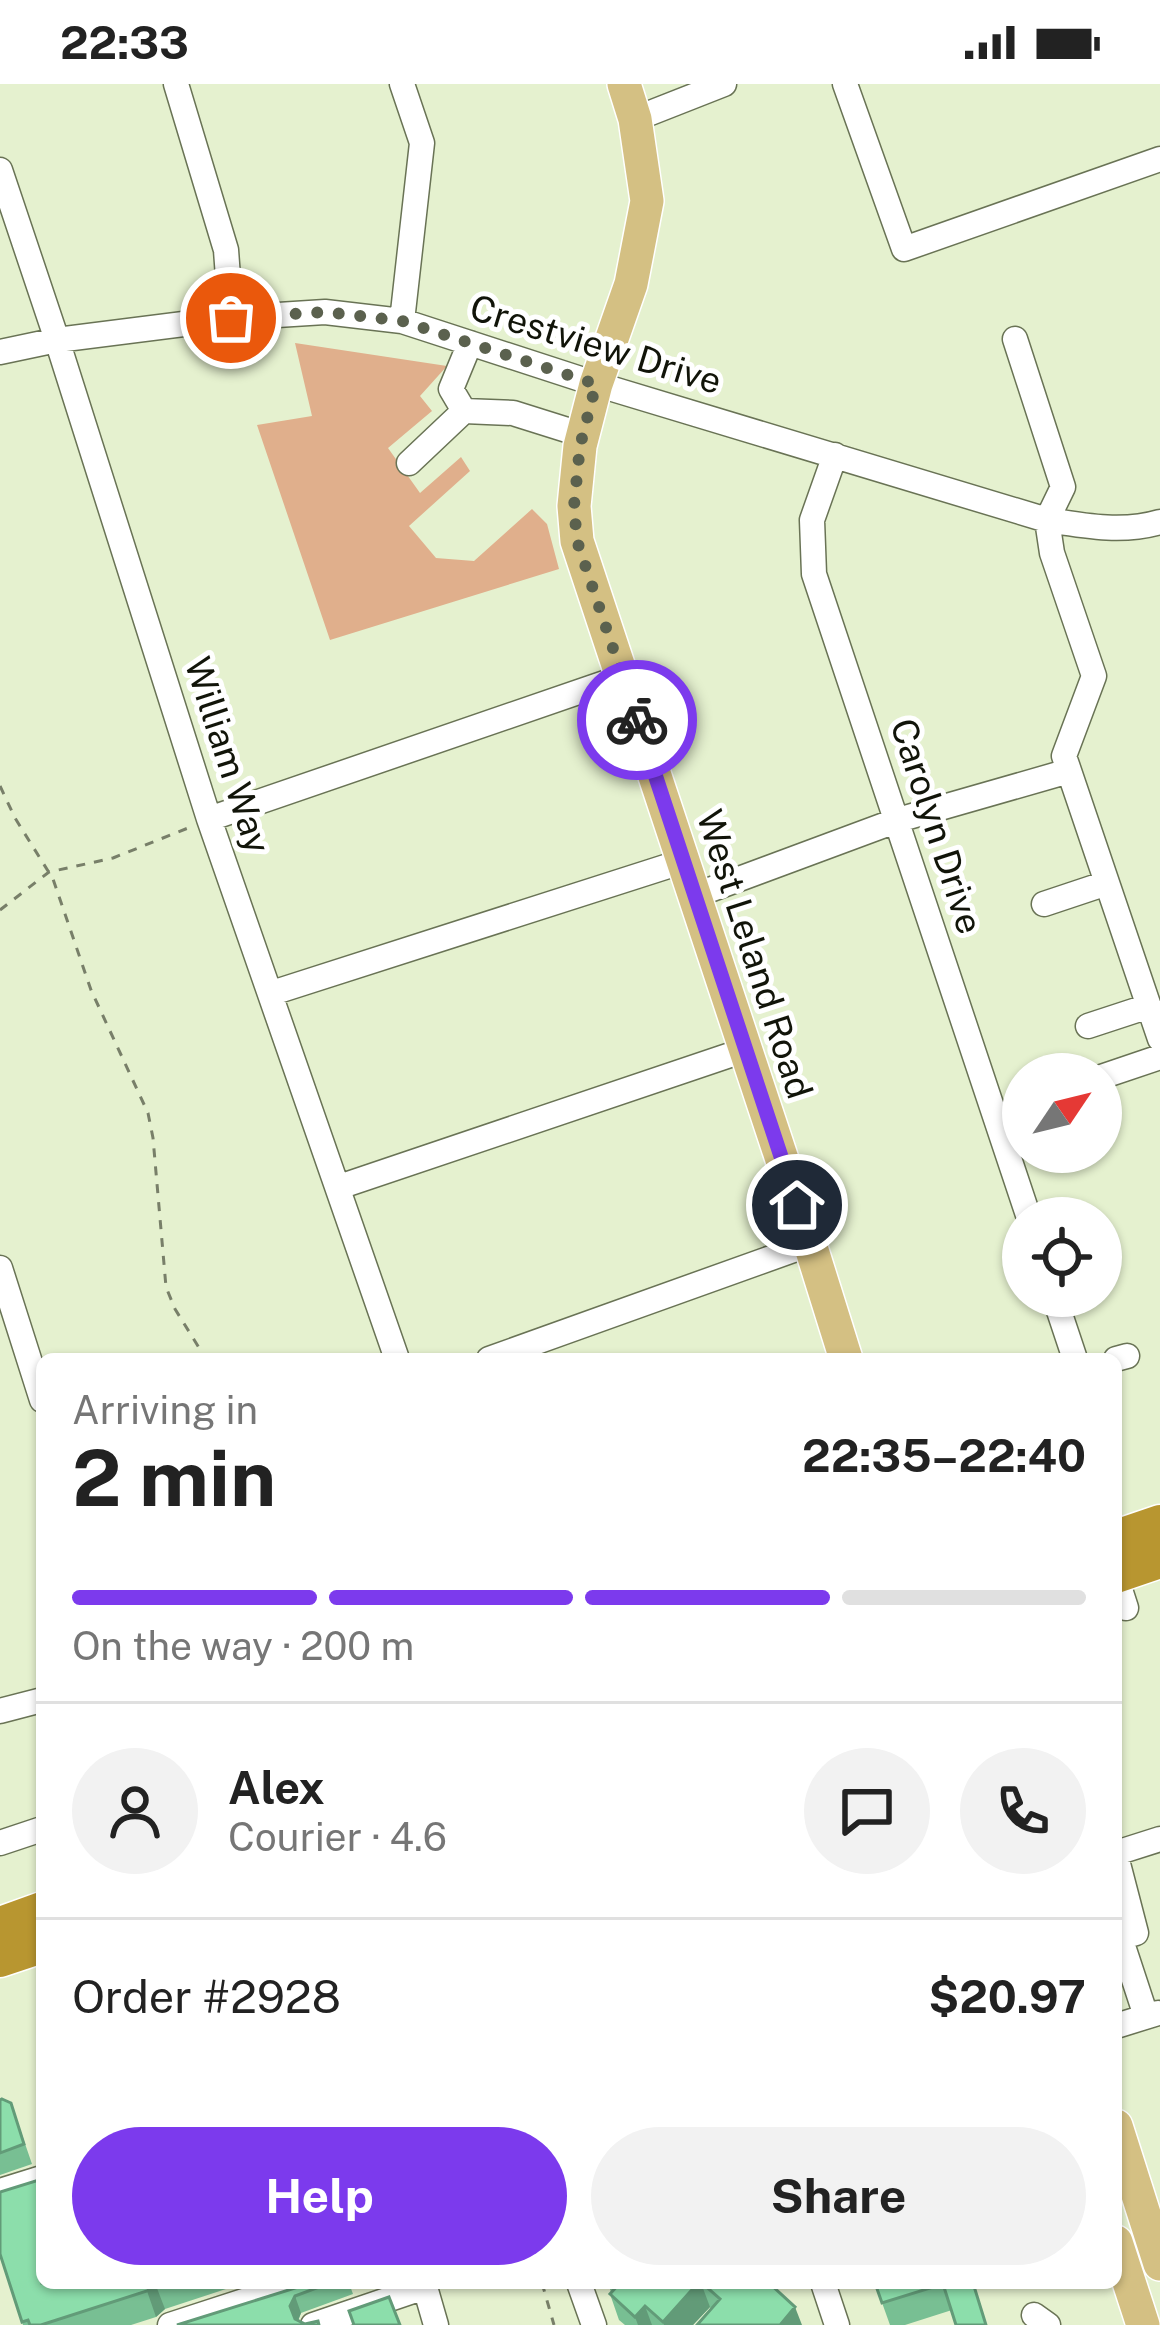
<!DOCTYPE html>
<meta charset="utf-8">
<style>
:root{--surface:#fff;--page:#f2f2f2;--text:#222;--muted:#767676;--line:#e0e0e0;--accent:#7c3aed}
body{margin:0;font-family:"Public Sans",sans-serif;background:var(--page);color:var(--text);height:100vh;display:flex;flex-direction:column;font-size:45px;white-space:nowrap}
*{box-sizing:border-box;margin:0}
p{font-size:39px;color:var(--muted)}
.icon{flex:none;width:66px;height:66px;fill:none;stroke:currentColor;stroke-width:2;stroke-linecap:round;stroke-linejoin:round}
.map{position:relative;flex:1;overflow:hidden}
.sheet{position:absolute;left:36px;top:1269px;width:1086px;height:936px;display:flex;flex-direction:column;background:var(--surface);border-radius:18px;box-shadow:0 3px 9px #0004}
.sheet>*{flex:none}
.needle{width:78px;rotate:55deg}
.fabs{position:absolute;left:1002px;top:969px;display:grid;gap:24px}
.fabs a{display:grid;place-items:center;width:120px;height:120px;border-radius:50%;background:var(--surface);box-shadow:0 3px 9px #0004;font-size:60px}
.pin{position:absolute;display:grid;place-items:center;width:102px;height:102px;color:#fff;margin:-51px;border:6px solid #fff;border-radius:50%;box-shadow:0 3px 12px #0007}
.courier{position:absolute;display:grid;place-items:center;width:120px;height:120px;margin:-60px;border:9px solid #7c3aed;border-radius:50%;background:#fff;color:#222;box-shadow:0 3px 15px #0007}
.overview em{font-style:normal;font-weight:700}
.overview div{display:flex;flex-direction:column-reverse}
.overview{display:flex;align-items:center;justify-content:space-between;height:204px;padding:0 36px}
h1{font-size:78px;font-weight:700;line-height:90px}
.bar{display:grid;grid-template-columns:repeat(4,1fr);gap:18px 12px;align-content:center;height:144px;padding:0 36px}
.bar i{height:15px;border-radius:9px;background:var(--line)}
.bar .current{background:var(--accent)}
.bar p{grid-column:span 4}
.line{display:flex;align-items:center;gap:30px;padding:0 36px;border-top:3px solid var(--line)}
.line div{flex:1}
.round{display:grid;place-items:center;flex:none;width:126px;height:126px;border-radius:63px;background:var(--page)}
.button{display:flex;gap:24px;margin-top:auto;padding:24px 36px}
.button a{flex:1;height:138px;border-radius:72px;background:var(--accent);color:#fff;font-size:48px;font-weight:700;line-height:138px;text-align:center}
.button a+a{background:var(--page);color:var(--text)}
.status{display:flex;justify-content:space-between;align-items:center;height:84px;padding:0 60px;background:var(--surface);direction:ltr}
.status svg{height:33px;fill:currentColor}
.map>svg:first-child{display:block}
</style>
<div class="status"><b>22:33</b><svg viewBox="0 0 49 12"><path d="M0 12V9h3v3zM5 12V6h3v6zM10 12V3h3v9zM15 12V0h3v12zM26 1h20v11H26zM47 4h2v5h-2z"/></svg></div>
<div class="map">
<svg width="1160" height="2241" viewBox="0 0 1160 2241">
<rect width="100%" height="100%" fill="#e5f1cf"/>
<!-- green -->
<path fill="#e0af8c" d="M295 259 447 282 420 312 432 327 388 364 420 409 461 373 470 387 409 442 436 474 474 477 532 425 547 440 559 485 330 556 257 341 312 332Z"/>
<g fill="none" stroke-linecap="round" stroke-linejoin="round">
<!-- minor casing -->
<g stroke="#697355" stroke-width="27">
<path id="minor" d="M176 0 226 166 231 234
M845 0 904 165 1160 75
M635 35 724 0
M0 86 57 256 209 735 397 1275
M402 237 422 59 402 0
M1015 255 1063 403 1047 436 1052 469 1094 592 1064 672 1160 955
M470 259 451 305 464 327 513 329 583 351
M0 268 57 256 231 234 325 228 402 237 596 300 1047 436C1085 442 1123 449 1160 438
M835 371 812 436 814 490 1029 1134
M409 379 464 327
M209 735 622 593
M696 811 898 736 1069 687
M1044 820 1107 799
M272 909 684 777
M1088 942 1149 922
M1101 993 1160 973
M339 1103 745 966
M0 1184 42 1316
M1054 1212 1075 1275
M489 1275 810 1160
M1116 1275 1127 1272
M1116 1493 1126 1524
M0 1627 42 1616
M0 1759 42 1745
M1116 1769 1160 1755
M1116 1772 1136 1849 1116 1855
M1120 1853 1146 1932
M1116 1942 1158 1929
M0 2107 42 2094
M579 2199 594 2241
M823 2199 837 2241
M1034 2231 1048 2241
M170 2241 299 2199
M313 2241 425 2203 436 2241"/>
</g>
<!-- major casing -->
<g stroke="#fff" stroke-width="36">
<path id="major" d="M624 0 635 35 647 117 631 200 596 300 580 362 574 422 577 457 810 1160 846 1275
M1116 2042 1160 2180
M1116 2158 1143 2241"/>
</g>
<!-- highway casing -->
<g stroke="#fff" stroke-width="39">
<path id="highway" d="M1116 1454 1160 1439
M1116 1491 1160 1476
M0 1841 42 1826
M0 1875 42 1861"/>
</g>
<!-- path -->
<path stroke="#787f69" stroke-width="3" stroke-dasharray="9 9" stroke-linecap="butt" d="M0 702 15 734 53 795 91 906 148 1029 153 1054 166 1203 175 1225 206 1275
M0 826 49 788 113 774 188 744
M542 2199 554 2241"/>
<!-- minor -->
<use href="#minor" stroke="#fff" stroke-width="24"/>
<!-- major -->
<use href="#major" stroke="#d4c083" stroke-width="33"/>
<!-- highway -->
<use href="#highway" stroke="#b89630" stroke-width="36"/>
</g>
<!-- wall -->
<path fill="#78bf93" d="M0 2016 11 2019 32 2080 0 2091Z
M0 2170 42 2199H228L229 2204 165 2225 156 2233 131 2241H23Z
M311 2199H349L353 2210 301 2229 298 2237 305 2240 177 2241Z
M608 2199H774L775 2200 711 2225 710 2223 693 2241H625L619 2236 610 2210 611 2208Z
M875 2199H974L952 2226 905 2241H890Z"/>
<!-- shaded-wall -->
<path fill="#629b78" d="M155 2199 165 2225 156 2233 147 2207Z
M698 2199H701L710 2223 693 2241H664L663 2238Z
M295 2212 301 2229 297 2239 290 2222Z
M645 2222 652 2241H638L635 2233Z
M795 2223 802 2241H781V2240Z"/>
<!-- building -->
<path fill="#8cdeab" stroke="#629b78" stroke-width="3" d="M2 2015 11 2019 24 2060 0 2069V2016Z
M42 2095V2199H156L147 2207 41 2241H30L28 2236 22 2238 0 2170V2108Z
M311 2199H330L295 2212 290 2222 295 2235 305 2240 318 2237 319 2241H177Z
M620 2199H698L663 2238 645 2222 635 2233 610 2210Z
M702 2199H769L795 2223 781 2240 782 2241H697L720 2215Z
M875 2199H973L986 2241H956L943 2200 882 2219Z
M389 2213 400 2241H354L349 2227Z"/>
<g fill="none" stroke-linecap="round" stroke-linejoin="round">
<!-- done -->
<path stroke="#5b614e" stroke-width="12" stroke-dasharray="0 21.6" d="M231 234 325 228 402 237 596 300 580 362 574 422 577 457 637 636"/>
<!-- route -->
<path stroke="#7c3aed" stroke-width="15" d="M637 636 797 1121"/>
</g>
<g text-anchor="middle" dominant-baseline="central" stroke-width="10" stroke-linejoin="round" paint-order="stroke">
<!-- street labels -->
<g font-size="36" fill="#111409" stroke="#fff">
<text transform="translate(596 260) rotate(17)">Crestview Drive</text>
<text transform="translate(228 671) rotate(72)">William Way</text>
<text transform="translate(937 742) rotate(72)">Carolyn Drive</text>
<text transform="translate(755 870) rotate(72)">West Leland Road</text>
</g>
</g>
</svg>
<div class="fabs">
<a><svg class="needle" viewBox="-14 -14 28 28"><path d="M0-13l5 13h-10z" fill="#e53935"/><path d="M0 13l5-13h-10z" fill="#767676"/></svg></a>
<a><svg class="icon" aria-label="locate" viewBox="0 0 24 24"><circle cx="12" cy="12" r="6"/><path d="M12 2v4M12 18v4M2 12h4M18 12h4"/></svg></a>
</div>
<div class="pin" style="left:231px;top:234px;background:#ea580c"><svg class="icon" aria-label="bag" viewBox="0 0 24 24"><path d="M5 8h14l-1 12H6zM9 8a3 3 0 0 1 6 0"/></svg></div>
<div class="pin" style="left:797px;top:1121px;background:#1f2937"><svg class="icon" aria-label="home" viewBox="0 0 24 24"><path d="M3 11l9-7 9 7M6 9v11h12V9"/></svg></div>
<div class="courier" style="left:637px;top:636px"><svg class="icon" aria-label="bike" viewBox="0 0 24 24"><circle cx="6" cy="16" r="4"/><circle cx="18" cy="16" r="4"/><path d="M6 16l4-8h5l3 8M10 8l3 8H6M13 5h3"/></svg></div>
<section class="sheet">
<div class="overview"><div><h1>2 min</h1><p>Arriving in</p></div><em>22:35–22:40</em></div>
<div class="bar"><i class="current"></i><i class="current"></i><i class="current"></i><i></i><p>On the way · 200 m</p></div>
<div class="line" style="height:216px"><a class="round"><svg class="icon" aria-label="person" viewBox="0 0 24 24"><circle cx="12" cy="8" r="4"/><path d="M4 21q1-7 8-7t8 7"/></svg></a><div><b>Alex</b><p>Courier · 4.6</p></div><a class="round"><svg class="icon" aria-label="chat" viewBox="0 0 24 24"><path d="M4 5h16v11H9l-5 4z"/></svg></a><a class="round"><svg class="icon" aria-label="phone" viewBox="0 0 24 24"><path d="M5 4h4l2 5-3 2q2 4 5 5l2-3 5 2v4C11 20 4 13 5 4z"/></svg></a></div>
<div class="line" style="height:156px"><div>Order #2928</div><b>$20.97</b></div>
<div class="button"><a>Help</a><a>Share</a></div>
</section>
</div>
